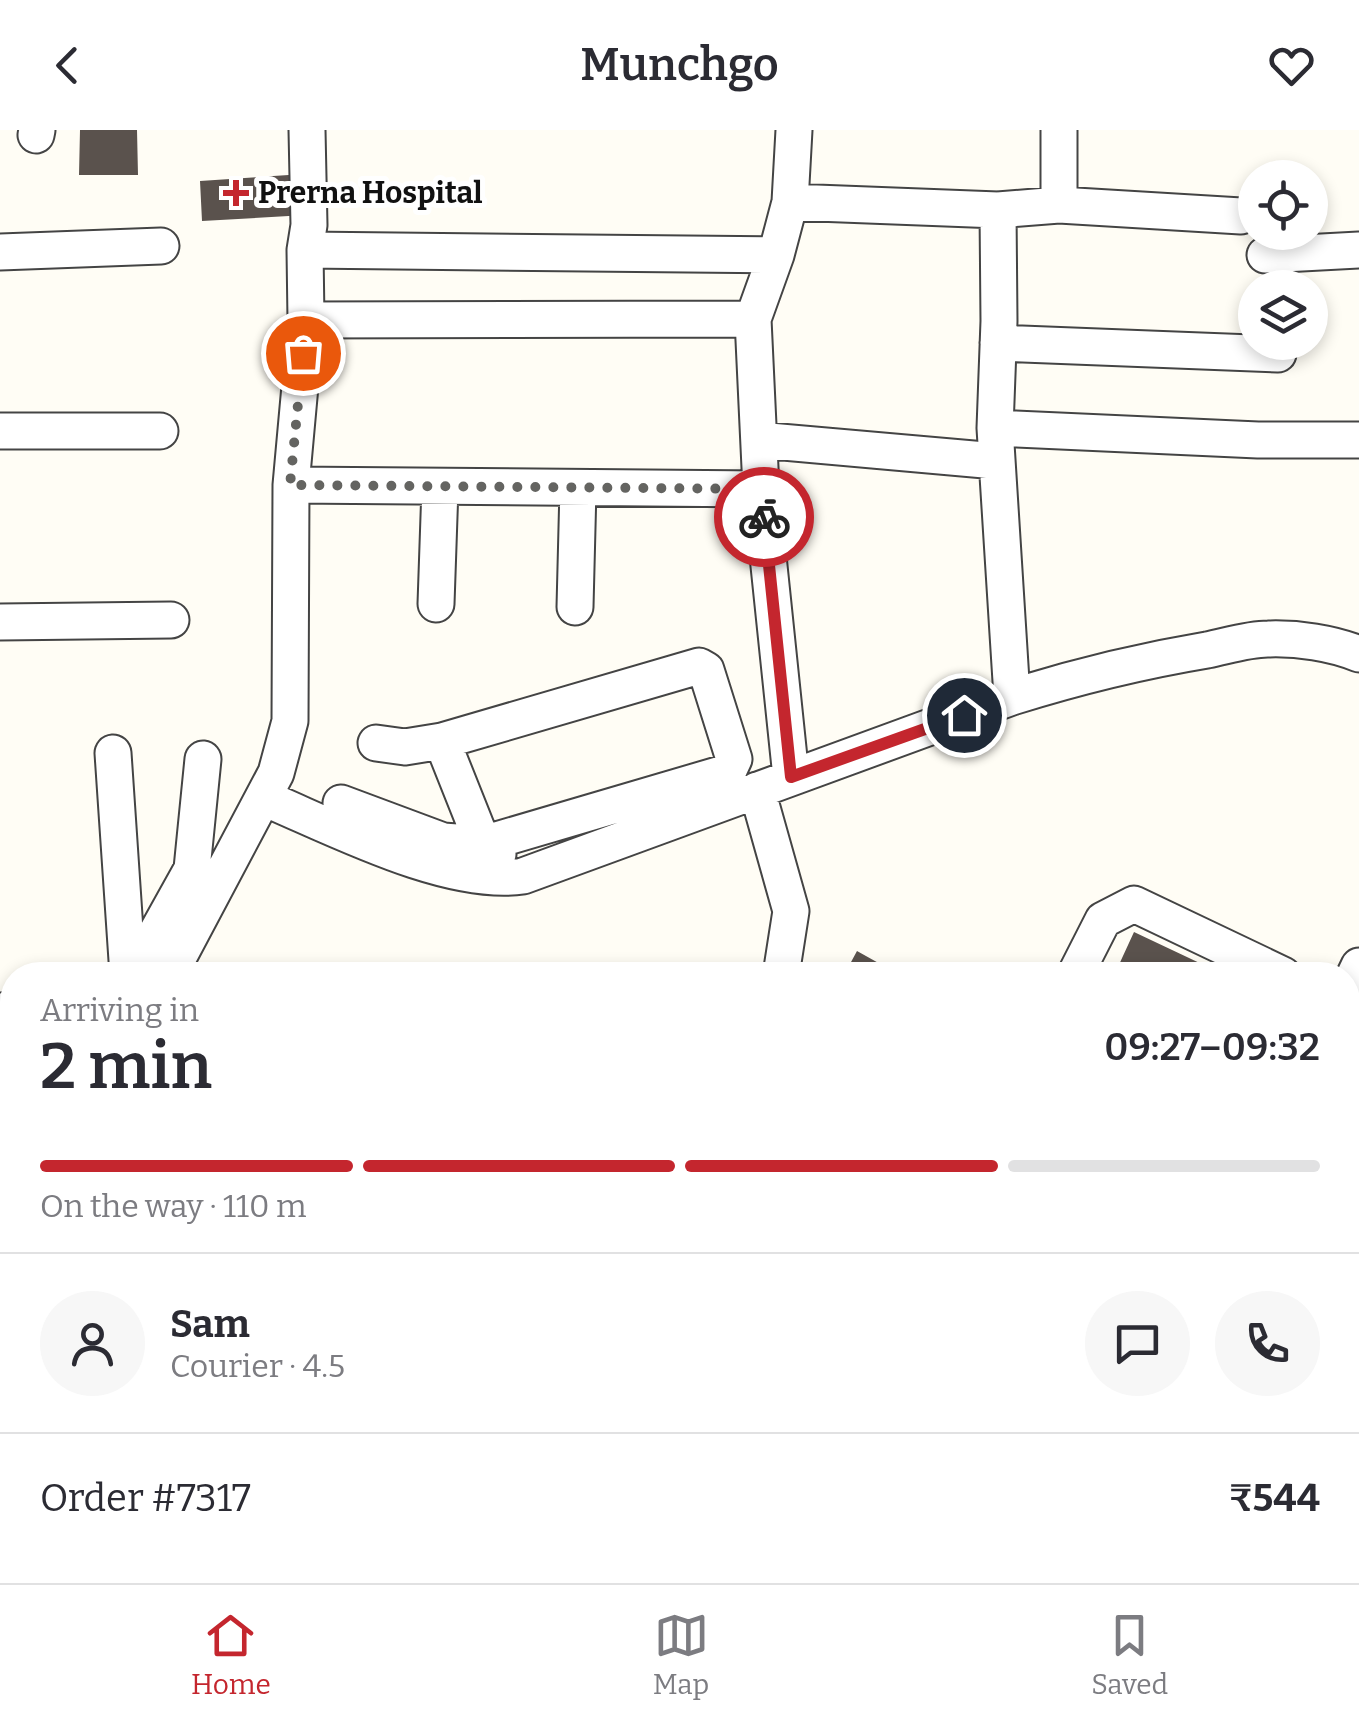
<!DOCTYPE html>
<meta charset="utf-8">
<style>
:root{--surface:#fff;--page:#f7f7f7;--text:#2b2b33;--muted:#7c7c81;--line:#e1e1e2;--accent:#c4262e}
body{margin:0;font-family:Bitter,serif;background:var(--page);color:var(--text);height:100vh;display:flex;flex-direction:column;font-size:38px;white-space:nowrap}
*{box-sizing:border-box;margin:0}
p{font-size:32px;color:var(--muted)}
.icon{flex:none;width:55px;height:55px;fill:none;stroke:currentColor;stroke-width:2;stroke-linecap:round;stroke-linejoin:round}
.map{position:relative;flex:1;overflow:hidden}
.drawer{position:absolute;left:0px;top:832px;width:1360px;height:622px;display:flex;flex-direction:column;background:var(--surface);border-radius:40px 40px 0 0;box-shadow:0 5px 15px #0003}
.drawer>*{flex:none}
.buttons{position:absolute;left:1238px;top:30px;display:grid;gap:20px}
.buttons a{display:grid;place-items:center;width:90px;height:90px;border-radius:50%;background:var(--surface);box-shadow:0 5px 15px #0003;font-size:50px}
.pin{position:absolute;display:grid;place-items:center;width:85px;height:85px;color:#fff;margin:-42px;border:5px solid #fff;border-radius:50%;box-shadow:0 2px 10px #0007}
.courier{position:absolute;display:grid;place-items:center;width:100px;height:100px;margin:-50px;border:8px solid #c4262e;border-radius:50%;background:#fff;color:#222;box-shadow:0 2px 12px #0007}
.summary em{font-style:normal;font-weight:600}
.summary div{display:flex;flex-direction:column-reverse}
.summary{display:flex;align-items:center;justify-content:space-between;height:170px;padding:0 40px}
h1{font-size:65px;font-weight:600;line-height:75px}
.bar{display:grid;grid-template-columns:repeat(4,1fr);gap:15px 10px;align-content:center;height:120px;padding:0 40px}
.bar i{height:12px;border-radius:8px;background:var(--line)}
.bar .selected{background:var(--accent)}
.bar p{grid-column:span 4}
.line{display:flex;align-items:center;gap:25px;padding:0 40px;border-top:2px solid var(--line)}
.line div{flex:1}
.round{display:grid;place-items:center;flex:none;width:105px;height:105px;border-radius:52px;background:var(--page)}
header{display:flex;justify-content:space-between;align-items:center;height:130px;padding:0 40px;background:var(--surface);font-size:45px;font-weight:600}
.menu{display:flex;justify-content:space-around;align-items:center;height:140px;border-top:2px solid var(--line);background:var(--surface);font-size:28px;color:var(--muted)}
.menu a{display:grid;justify-items:center;gap:5px}
.menu .selected{color:var(--accent)}
.map>svg:first-child{display:block}
</style>
<header><svg class="icon" aria-label="back" viewBox="0 0 24 24"><path d="M15 5l-7 7 7 7"/></svg>Munchgo<svg class="icon" aria-label="heart" viewBox="0 0 24 24"><path d="M12 20l-8-8c-3-5 5-10 8-4 3-6 11-1 8 4z"/></svg></header>
<div class="map">
<svg width="1359" height="1453" viewBox="0 0 1359 1453">
<rect width="100%" height="100%" fill="#fffdf5"/>
<!-- building -->
<path fill="#5a524d" d="M80 0H137L138 45H79Z
M304 44 306 85 202 91 200 51Z
M1134 802 1225 845H1129L1117 839Z
M857 821 900 845H844Z
M1359 1194V1277L1348 1272V1218Z
M0 1370 12 1378V1396L0 1416Z"/>
<g fill="none" stroke-linecap="round" stroke-linejoin="round">
<!-- minor casing -->
<g stroke="#444" stroke-width="39">
<path id="minor" d="M36 5 37 0
M790 72 998 80 1059 75V0
M1059 75 1241 86
M998 80 999 191 995 298 1012 567
M305 120 776 125
M0 122 161 116
M1265 125 1359 120
M306 190 753 189
M998 213 1278 224
M995 298 1258 310H1359
M0 301H160
M759 310 996 331
M291 355 761 359
M436 474 440 357
M575 477 578 358
M0 492 171 490
M442 611 483 714 498 724
M113 623 128 845
M791 647 761 359 753 189 776 125 790 72 794 0
M757 660 791 781 781 845
M264 668C333 697 447 757 523 746L1012 567C1076 547 1141 531 1207 520 1227 516 1248 509 1268 509 1298 508 1332 513 1359 524
M341 673 443 711 483 714 728 642 734 629 706 540 699 536 442 611 405 617 376 613
M133 845 192 739 203 629
M169 845 276 643 290 591 291 355 306 190 305 120 309 95 307 0
M1075 845 1103 790 1134 774 1283 845
M1348 859 1359 836
M0 881 12 880
M1348 912 1359 918
M0 1026 12 1034
M1348 1135 1359 1114
M0 1178 12 1152
M470 1442 491 1453
M1093 1442 1103 1449 1110 1442
M1161 1442 1183 1453
M76 1453 82 1442
M256 1453 261 1442
M761 1453 767 1442
M1047 1453 1052 1442"/>
</g>
<!-- path -->
<path stroke="#333" stroke-width="5" stroke-dasharray="10 5" stroke-linecap="butt" d="M532 1453 538 1442
M707 1453 713 1442"/>
<!-- minor -->
<use href="#minor" stroke="#fff" stroke-width="35"/>
</g>
<g fill="none" stroke-linecap="round" stroke-linejoin="round">
<!-- done -->
<path stroke="#646461" stroke-width="10" stroke-dasharray="0 18" d="M303 223 290 355 761 359 764 387"/>
<!-- route -->
<path stroke="#c4262e" stroke-width="12" d="M764 387 791 647 964 585"/>
</g>
<!-- markers -->
<path fill="#c4262e" stroke="#fff" stroke-width="4" d="M231 48h10v10h10v10h-10v10h-10v-10h-10v-10h10z"/>
<g text-anchor="middle" dominant-baseline="central" stroke-width="10" stroke-linejoin="round" paint-order="stroke">
<!-- poi labels -->
<g font-size="30" font-weight="bold" fill="#111" stroke="#fff" text-anchor="start">
<text x="258" y="63">Prerna Hospital</text>
</g>
</g>
</svg>
<div class="buttons">
<a><svg class="icon" aria-label="locate" viewBox="0 0 24 24"><circle cx="12" cy="12" r="6"/><path d="M12 2v4M12 18v4M2 12h4M18 12h4"/></svg></a>
<a><svg class="icon" aria-label="layers" viewBox="0 0 24 24"><path d="M12 4l9 5-9 5-9-5zM3 14l9 5 9-5"/></svg></a>
</div>
<div class="pin" style="left:303px;top:223px;background:#ea580c"><svg class="icon" aria-label="bag" viewBox="0 0 24 24"><path d="M5 8h14l-1 12H6zM9 8a3 3 0 0 1 6 0"/></svg></div>
<div class="pin" style="left:964px;top:585px;background:#1f2937"><svg class="icon" aria-label="home" viewBox="0 0 24 24"><path d="M3 11l9-7 9 7M6 9v11h12V9"/></svg></div>
<div class="courier" style="left:764px;top:387px"><svg class="icon" aria-label="bike" viewBox="0 0 24 24"><circle cx="6" cy="16" r="4"/><circle cx="18" cy="16" r="4"/><path d="M6 16l4-8h5l3 8M10 8l3 8H6M13 5h3"/></svg></div>
<section class="drawer">
<div class="summary"><div><h1>2 min</h1><p>Arriving in</p></div><em>09:27–09:32</em></div>
<div class="bar"><i class="selected"></i><i class="selected"></i><i class="selected"></i><i></i><p>On the way · 110 m</p></div>
<div class="line" style="height:180px"><a class="round"><svg class="icon" aria-label="person" viewBox="0 0 24 24"><circle cx="12" cy="8" r="4"/><path d="M4 21q1-7 8-7t8 7"/></svg></a><div><b>Sam</b><p>Courier · 4.5</p></div><a class="round"><svg class="icon" aria-label="chat" viewBox="0 0 24 24"><path d="M4 5h16v11H9l-5 4z"/></svg></a><a class="round"><svg class="icon" aria-label="phone" viewBox="0 0 24 24"><path d="M5 4h4l2 5-3 2q2 4 5 5l2-3 5 2v4C11 20 4 13 5 4z"/></svg></a></div>
<div class="line" style="height:130px"><div>Order #7317</div><b>₹544</b></div>
</section>
</div>
<nav class="menu">
<a class="selected"><svg class="icon" aria-label="home" viewBox="0 0 24 24"><path d="M3 11l9-7 9 7M6 9v11h12V9"/></svg>Home</a>
<a><svg class="icon" aria-label="map" viewBox="0 0 24 24"><path d="M3 6l6-2 6 2 6-2v14l-6 2-6-2-6 2zM9 4v14M15 6v14"/></svg>Map</a>
<a><svg class="icon" aria-label="saved" viewBox="0 0 24 24"><path d="M7 4h10v16l-5-4-5 4z"/></svg>Saved</a>
</nav>
